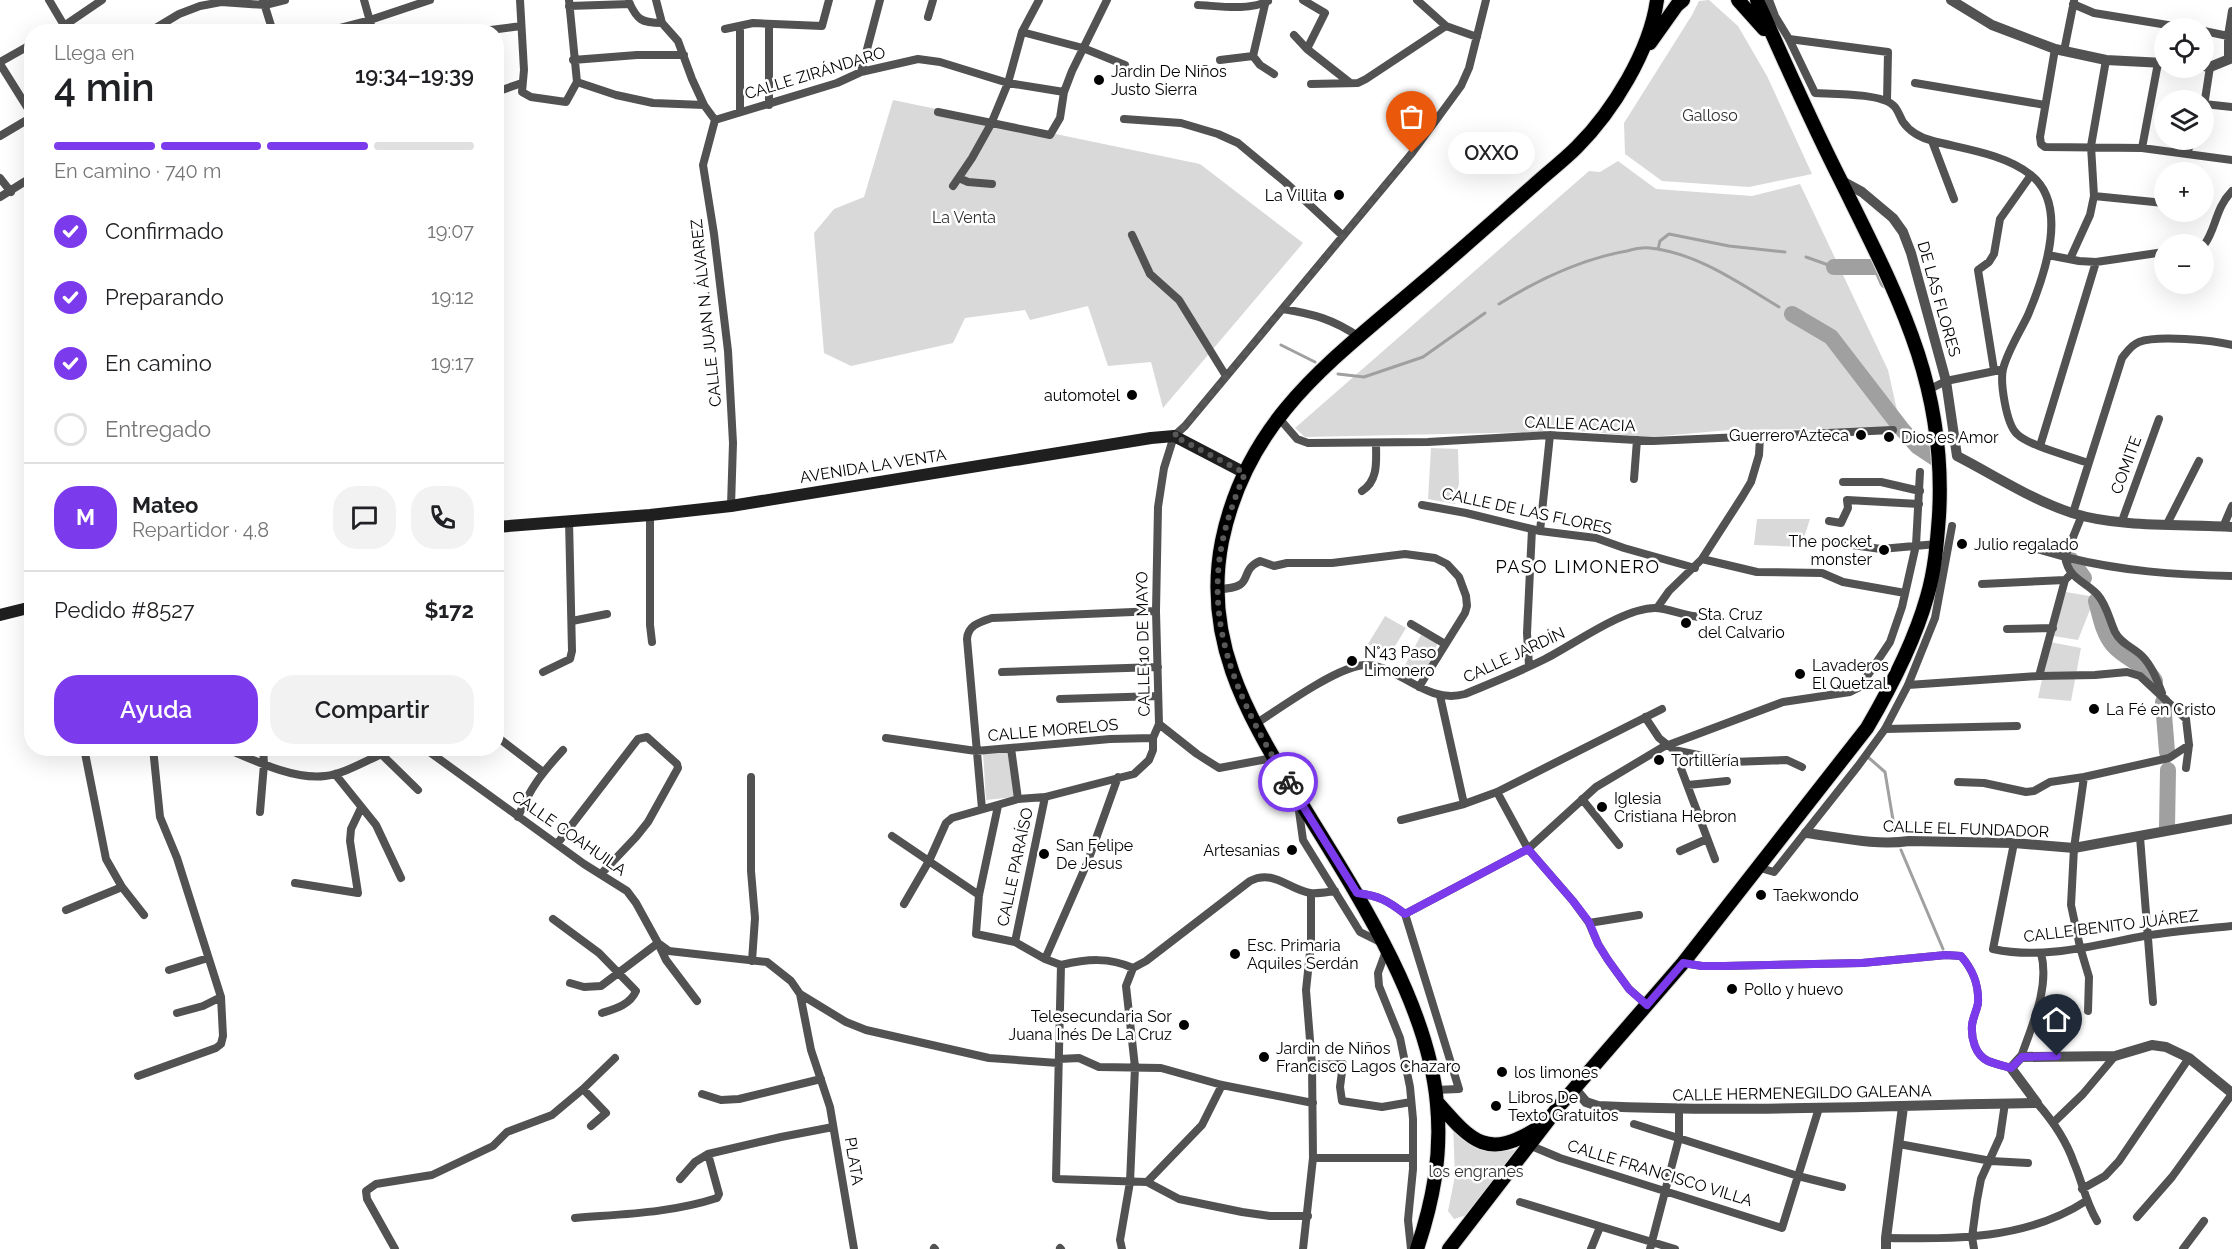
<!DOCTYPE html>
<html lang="es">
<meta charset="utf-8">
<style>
:root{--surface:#fff;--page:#f2f2f2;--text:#202124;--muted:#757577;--line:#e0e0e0;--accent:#7c3aed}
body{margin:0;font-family:Raleway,sans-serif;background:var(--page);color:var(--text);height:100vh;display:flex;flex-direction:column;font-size:22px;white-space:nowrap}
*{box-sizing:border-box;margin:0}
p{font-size:20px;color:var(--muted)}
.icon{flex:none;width:33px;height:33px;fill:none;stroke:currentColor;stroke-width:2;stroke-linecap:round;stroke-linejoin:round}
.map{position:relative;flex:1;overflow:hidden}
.details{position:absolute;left:24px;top:24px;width:480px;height:732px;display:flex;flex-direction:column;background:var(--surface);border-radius:24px;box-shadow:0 6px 24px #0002}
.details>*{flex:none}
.fabs{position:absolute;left:2154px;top:18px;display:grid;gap:12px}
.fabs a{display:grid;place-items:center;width:60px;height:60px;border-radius:50%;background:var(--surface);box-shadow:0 6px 24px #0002;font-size:30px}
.pin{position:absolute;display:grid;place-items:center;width:51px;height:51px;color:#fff;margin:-62px -26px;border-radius:50% 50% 50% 0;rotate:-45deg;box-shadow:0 0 6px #0007}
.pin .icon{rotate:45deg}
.courier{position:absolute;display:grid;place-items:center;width:60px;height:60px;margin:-30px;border:4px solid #7c3aed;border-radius:50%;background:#fff;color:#222;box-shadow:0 2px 8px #0007}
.bubble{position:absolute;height:42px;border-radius:21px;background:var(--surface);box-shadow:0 6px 24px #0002;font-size:20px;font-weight:600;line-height:42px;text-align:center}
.summary em{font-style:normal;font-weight:600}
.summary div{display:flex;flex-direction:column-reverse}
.summary{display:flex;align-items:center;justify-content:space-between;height:102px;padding:0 30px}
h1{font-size:39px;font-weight:600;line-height:45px}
.bar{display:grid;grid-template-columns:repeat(4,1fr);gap:9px 6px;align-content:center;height:72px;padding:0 30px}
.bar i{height:8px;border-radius:4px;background:var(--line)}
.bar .current{background:var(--accent)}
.bar p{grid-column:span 4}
.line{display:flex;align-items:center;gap:15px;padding:0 30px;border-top:2px solid var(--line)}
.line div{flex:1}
.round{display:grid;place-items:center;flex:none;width:63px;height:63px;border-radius:24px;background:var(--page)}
ol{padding:0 30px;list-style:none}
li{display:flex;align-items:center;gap:18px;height:66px}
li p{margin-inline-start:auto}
li .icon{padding:6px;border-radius:50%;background:var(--accent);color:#fff;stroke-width:4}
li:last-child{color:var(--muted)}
li i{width:33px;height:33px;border:3px solid var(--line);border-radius:50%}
.primary-button{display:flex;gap:12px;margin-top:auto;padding:12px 30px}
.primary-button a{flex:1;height:69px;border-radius:24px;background:var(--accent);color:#fff;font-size:24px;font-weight:600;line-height:69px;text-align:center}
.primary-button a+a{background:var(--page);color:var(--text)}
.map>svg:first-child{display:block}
</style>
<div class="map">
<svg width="2232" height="1249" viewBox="0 0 2232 1249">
<rect width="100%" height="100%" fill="#fff"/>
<!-- green -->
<path fill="#d9d9d9" d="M1709 0 1738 26 1767 76 1812 174 1749 187 1662 181 1625 154 1624 123 1692 15 1699 1Z
M893 100 1200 164 1303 243 1163 408 1151 362 1108 366 1088 306 1030 320 1025 310 965 318 953 343 851 366 824 353 814 233 834 209 864 197Z
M1618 161 1656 189 1752 196 1800 184 1888 370 1901 428 1729 430 1651 437 1578 431 1305 437 1295 428 1589 171 1600 172Z
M1431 448 1458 449 1459 483 1455 504 1428 499Z
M1757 519H1810L1801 547 1754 545Z
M2066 592 2095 597 2078 640 2053 636Z
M1385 616 1406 628 1389 656 1368 644Z
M1421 635 1438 642 1423 677 1404 667Z
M2050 642 2081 648 2071 701 2038 698Z
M983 753H1008L1014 797 986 800Z
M1453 1124C1477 1151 1487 1156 1523 1148L1467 1215 1454 1219 1448 1211 1455 1176Z"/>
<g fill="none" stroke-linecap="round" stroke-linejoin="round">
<!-- stream -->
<path stroke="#a0a0a0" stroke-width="3" d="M1658 249 1660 241 1669 234 1729 246 1785 252
M1806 257 1834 267
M1499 304C1539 279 1581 259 1627 251 1634 249 1642 247 1650 248 1697 253 1739 283 1779 307
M1281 345 1315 362
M1338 374 1364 377 1423 357 1485 313
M1869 758 1885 772 1895 832
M1901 850 1943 949"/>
<!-- river -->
<path stroke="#a0a0a0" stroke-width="16" d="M1834 267H1881L1887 281
M1792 314 1831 337 1901 428 1917 446 1935 458
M2071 560 2084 578
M2096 601C2100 615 2103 634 2113 645 2125 659 2145 664 2155 681
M2163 702 2167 752
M2167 827 2168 770"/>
<!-- trunk casing -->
<g stroke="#dbdbdb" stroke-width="16">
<path id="trunk" d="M1738 0 1764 29
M1650 43 1677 5 1683 0
M1437 1102C1472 1142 1487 1160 1538 1128
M1417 1249C1433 1201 1442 1155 1437 1104 1428 997 1348 880 1293 790 1245 711 1203 637 1222 541 1246 424 1324 366 1410 293 1452 258 1492 222 1533 186 1547 173 1563 161 1577 147 1613 111 1650 51 1657 0
M1449 1249 1560 1105 1683 963 1867 728C1891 687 1914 643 1927 597 1935 570 1937 543 1939 516 1947 384 1897 295 1841 181 1811 122 1784 61 1757 0"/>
</g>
<!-- minor -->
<path stroke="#525252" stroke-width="8" d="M49 0 68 32
M263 0 273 32
M364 0 373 32
M520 0 524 70 522 92 531 97 566 102 577 82 569 0
M656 0 662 23 678 41 692 79 704 105 715 120
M1266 0 1253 56 1260 65 1274 74
M1303 0 1325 13 1307 49
M1417 0 1446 26 1477 37
M1769 0 1775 16 1789 39 1815 93C1832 94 1882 93 1894 106 1898 110 1900 117 1903 122 1910 132 1921 138 1933 141 1964 149 2005 154 2031 175 2070 206 2044 277 2028 315 2020 332 2008 350 2003 369 2000 382 2006 424 2017 434 2029 446 2070 456 2088 463
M629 2C637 20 642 23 662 23
M2073 4 2094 13 2186 28
M1198 5C1219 6 1249 11 1268 1
M569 6 630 4
M928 17 933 0
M740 26V112
M725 29 753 23 822 26 829 0
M2204 31 2228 36
M55 32 102 0
M149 32 179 14 200 6 221 2 265 5 285 0
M324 32 370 20 430 0
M475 32 521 26
M1022 32 1083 48 1125 65
M1294 35 1307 49 1349 82
M1789 39 1888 52 1887 101
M2055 49 2040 137 2041 144 2045 147 2142 148 2232 160
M2064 51 2074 1
M2228 59V36L2232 11
M573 60 637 55H684
M1220 60 1253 56
M0 62 32 44
M0 64 32 115
M861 72 880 0
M577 82 616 95 653 103 704 105
M1915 83 2045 105
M1311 84 1358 83 1366 79 1446 26
M496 92 522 83
M2204 104 2232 107
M769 105V25
M2204 106 2210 67
M938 112 1050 135 1060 118 1064 92 1072 71 1107 0
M1124 119 1181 123 1218 134 1238 143 1285 182 1343 236
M715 120 703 165 714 234 728 351 733 443 731 506
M715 120 837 83 861 72 918 59 940 62 1008 83 1064 92
M0 136 32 117
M1932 141 1954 199
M2142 148 2158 63
M2187 153 2192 140
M0 178 11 192
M959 178 968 182 992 184
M953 186 972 158 991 124 1008 83 1022 32 1039 0
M2094 196 2164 203
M0 197 32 177
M1132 235 1150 274 1179 300 1226 376
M2204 245C2216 230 2215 208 2232 191
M2048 255 2079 261 2096 262 2164 252
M2070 259 2090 215 2094 196 2091 146 2106 60
M1283 309C1313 314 1333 319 1359 337
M1994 370 1978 270 1989 262 1994 254 2000 219 2031 175
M1930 389 1946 381 2000 370
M1278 417 1297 439 1308 443 1428 442 1550 435 1653 441 1893 430
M2040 446 2096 262
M1634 479 1637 440
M1843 482H1881L1920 491
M1362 491C1379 480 1376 460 1376 443
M1422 505 1466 513 1540 531 1596 538 1624 548 1695 568
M2073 513 2122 358C2127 352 2131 345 2139 342 2157 335 2213 340 2232 345
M650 515V625L652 642
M2082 515 2065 557C2121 571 2175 575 2232 576
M1829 521 1841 523 1848 508 1847 500 1919 504
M2122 521 2159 419
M2167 524 2199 461
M2223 527 2232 506
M1540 531 1550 435
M1838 543 1881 549 1937 544
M2033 548 2065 557C2069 579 2083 580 2097 594 2107 605 2109 619 2115 632 2121 644 2133 647 2142 656 2152 666 2157 680 2162 693
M1702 559 1757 572 1822 573 1843 582 1905 593
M1982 584 2065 580
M1218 589C1258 588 1236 572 1260 561L1274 566 1287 563H1332L1405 554 1435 558 1447 564 1459 577 1466 596 1467 606 1465 613 1419 687
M1657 608 1669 591 1702 559 1742 497 1751 482 1759 455 1760 437
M572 621 607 614
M1411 624 1445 644
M2007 629 2053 628
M1529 666 1527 633 1532 529
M543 672 570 659 572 651 569 520
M1002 672 1158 667
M2039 676 2065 580 2071 574
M1908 685 2039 676 2095 675 2127 672 2140 676 2186 719 2189 745 2186 768
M1440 696 1464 804
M1060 699 1158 696
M1645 717 1659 738 1674 750 1715 859
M1254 725C1280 708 1330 672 1358 666 1395 658 1422 706 1465 694 1492 683 1519 672 1545 659 1573 645 1626 606 1657 608 1671 609 1686 617 1702 617
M1885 729 2017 726
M496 736 543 772
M886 738 976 751 1110 739 1153 738 1159 724
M84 748 106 859 122 887 144 915
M225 748C253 760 294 780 325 776 344 774 365 761 382 754
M375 748 418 790
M424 748 584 864 627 891 636 903 658 943 669 951 767 962 791 981 800 994 811 1050 830 1107 854 1249
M1011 748 1018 799
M1674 750 1732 762 1787 760 1802 767
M1273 758 1219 768 1197 754 1159 724 1156 611 1158 507 1164 468 1174 436 1185 426 1412 153 1461 86 1469 68 1486 0
M335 774 376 825 401 878
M751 777V871L755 918 752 961
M2084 777 2074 848 2071 905 2080 947 2089 977 2088 1011
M1958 782 1984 783 2026 792 2034 791 2050 782 2084 777 2169 758 2189 745
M1688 785 1727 781
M1497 792 1528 849 1573 901 1589 923 1598 944 1608 960 1629 989 1647 1005
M1582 799 1619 845
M1298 804 1303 840 1360 932 1382 943
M998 806 979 895 976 934 1015 942 1045 959 1061 965
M982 809 967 639C968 625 980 622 992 618L1156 611
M260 812 264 764 263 748
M518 817C530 788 542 773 563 750
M1401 820 1464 804 1497 792 1662 709
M892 836 979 895
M2140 837 2153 1002
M2014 843 1993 949C2043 960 2095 945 2144 936 2173 931 2203 929 2232 926
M557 844 638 739 647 737 677 764 678 768 648 822 636 837 601 874
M1680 851 1707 839
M1757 867 1774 872 1858 766 1885 729 1908 685 1935 618 1952 526
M295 883 358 893 350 841 351 829 361 808
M1357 893C1379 896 1387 900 1405 914
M904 904 929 861 946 823 952 818 1018 799 1045 797 1134 774 1149 760 1153 750V738
M66 910 122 887
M1405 914 1528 849 1596 787 1663 747 1783 702 1850 692 1860 687 1890 642 1902 607 1916 545 1920 472
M1405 914 1459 1089 1435 1090
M553 919 599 953 636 991C630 1005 615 1009 602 1013
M1589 923 1639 915
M1015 942 1045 797
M1386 951 1378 973 1379 986 1400 1038 1410 1087 1413 1119V1169L1408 1220 1411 1249
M1045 959 1088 861 1118 777
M1683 963 1702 966H1724L1862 963 1946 955 1961 956C1973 970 1979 984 1978 1003 1977 1010 1973 1017 1972 1025 1971 1038 1975 1055 1988 1061 1995 1064 2004 1066 2011 1068
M1061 965 1056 1179 1147 1182 1179 1199 1242 1212 1270 1216H1308
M1061 965C1087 959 1109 957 1133 968
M1133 968 1146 961 1250 881C1273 869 1288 889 1310 893 1317 894 1327 892 1335 891
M169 970 208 958
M570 983 584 987 601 986 658 943 666 960 697 1001
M800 994 846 1022 866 1030 989 1058 1058 1063
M177 1013 203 1006 221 997
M2021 1057C2032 1025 2050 987 2041 953
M1059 1059 1079 1058 1099 1067 1161 1068 1222 1085 1313 1103
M1312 1065 1343 1064 1340 1087 1342 1101 1382 1107 1411 1102
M138 1076 216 1048 221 1044 223 1036 221 997 177 858 160 817 153 748
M583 1089 606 1113 591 1126
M702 1094 721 1100 739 1099 821 1079
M2037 1103C2053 1121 2066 1140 2074 1163 2083 1184 2085 1200 2097 1221
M2054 1122 2083 1094 2115 1056
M1634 1124 1798 1176 1842 1187
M1899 1144 1991 1161 2028 1163
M1529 1145 1560 1158 1782 1228 1819 1108
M1313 1158H1413
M680 1179 695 1162 708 1154 781 1137 833 1127
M1147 1182 1202 1125 1222 1085
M2082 1189 2105 1176 2119 1161 2189 1058
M1520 1202 1675 1249
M2137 1217 2172 1177 2232 1094
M575 1218C623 1214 671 1213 717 1198L719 1194 708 1154
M1886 1238C1954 1239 2026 1240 2086 1201
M934 1248 935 1249
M1060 1248 1061 1249
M395 1249 367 1199 366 1191 376 1184 432 1175 493 1146 507 1132 552 1115 583 1089 615 1058
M1122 1249 1120 1240 1130 1182 1135 1067 1126 986 1133 968
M1303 1249 1313 1158 1312 1065 1306 990 1311 943V893
M1591 1249 1600 1227
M1650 1249 1679 1138V1110
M1974 1249 1972 1237 1977 1200 1981 1179 2000 1137 2005 1103
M2183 1249 2204 1221"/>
<!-- tertiary -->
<path stroke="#525252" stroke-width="10" d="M1951 0 1992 25 2055 49 2106 60 2164 63
M2204 66 2210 67 2232 58
M1840 180 1862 192 1893 218 1903 232 1911 253 1946 381 1957 456C1994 475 2032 500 2072 513 2120 528 2182 524 2232 527
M1806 833C1839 837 1875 846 1909 841L2014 843 2074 848 2232 819
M1575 1089 1586 1102 1598 1106C1745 1113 1890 1105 2037 1103
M2037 1103 2011 1068 2021 1057 2115 1056 2152 1045 2166 1047 2189 1058 2232 1093
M1886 1249V1238L1903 1107"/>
<!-- secondary -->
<path stroke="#1f1f1f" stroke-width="12" d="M496 527 650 515 731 506 1151 438 1174 436 1245 473
M0 615 32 607"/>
<!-- trunk -->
<use href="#trunk" stroke="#000" stroke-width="14"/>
</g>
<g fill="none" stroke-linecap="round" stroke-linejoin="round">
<!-- done -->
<path stroke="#595959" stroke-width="6" stroke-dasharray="0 10.8" d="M1288 782C1242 707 1203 630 1223 539 1228 516 1236 495 1245 473L1174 436 1185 426 1412 153"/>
<!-- route -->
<path stroke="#7c3aed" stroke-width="8" d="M1288 782 1357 893C1379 896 1387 900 1405 914L1528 849 1573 901 1589 922 1598 944 1608 960 1629 989 1647 1005 1683 963 1702 966H1724L1862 963 1946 955 1961 956C1973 970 1979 984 1978 1003 1977 1010 1973 1017 1972 1025 1971 1038 1975 1055 1988 1061 1995 1064 2004 1066 2011 1068L2022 1057 2057 1056"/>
</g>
<!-- markers -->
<g fill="#000" stroke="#fff" stroke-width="2">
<circle cx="1099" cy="80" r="6"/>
<circle cx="1339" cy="195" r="6"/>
<circle cx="1132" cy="395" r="6"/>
<circle cx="1861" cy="435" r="6"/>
<circle cx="1889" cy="437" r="6"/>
<circle cx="1962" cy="544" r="6"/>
<circle cx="1884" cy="550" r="6"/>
<circle cx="1686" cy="623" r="6"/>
<circle cx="1352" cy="661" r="6"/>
<circle cx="1800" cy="674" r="6"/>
<circle cx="2094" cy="709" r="6"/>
<circle cx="1659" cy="760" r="6"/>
<circle cx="1602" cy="807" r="6"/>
<circle cx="1292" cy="850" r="6"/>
<circle cx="1044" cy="854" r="6"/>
<circle cx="1761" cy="895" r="6"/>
<circle cx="1235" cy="954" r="6"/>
<circle cx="1732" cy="989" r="6"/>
<circle cx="1184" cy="1025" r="6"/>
<circle cx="1264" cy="1057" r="6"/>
<circle cx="1502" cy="1072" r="6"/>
<circle cx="1496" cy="1106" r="6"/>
</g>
<g text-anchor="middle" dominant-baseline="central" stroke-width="5" stroke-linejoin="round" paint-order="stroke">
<!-- poi labels -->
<g font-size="16" fill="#000" stroke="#fff" text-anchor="start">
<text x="1111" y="71">Jardin De Niños<tspan x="1111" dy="18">Justo Sierra</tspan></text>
<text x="1327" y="195" text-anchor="end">La Villita</text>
<text x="1120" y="395" text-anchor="end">automotel</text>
<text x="1849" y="435" text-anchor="end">Guerrero Azteca</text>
<text x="1901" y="437">Dios es Amor</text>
<text x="1872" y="541" text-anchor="end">The pocket<tspan x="1872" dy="18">monster</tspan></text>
<text x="1974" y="544">Julio regalado</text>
<text x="1698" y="614">Sta. Cruz<tspan x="1698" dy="18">del Calvario</tspan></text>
<text x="1364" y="652">N°43 Paso<tspan x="1364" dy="18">Limonero</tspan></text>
<text x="1812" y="665">Lavaderos<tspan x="1812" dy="18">El Quetzal.</tspan></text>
<text x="2106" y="709">La Fé en Cristo</text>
<text x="1671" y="760">Tortillería</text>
<text x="1614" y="798">Iglesia<tspan x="1614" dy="18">Cristiana Hebron</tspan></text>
<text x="1056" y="845">San Felipe<tspan x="1056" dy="18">De Jesus</tspan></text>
<text x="1280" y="850" text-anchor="end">Artesanias</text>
<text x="1773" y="895">Taekwondo</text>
<text x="1247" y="945">Esc. Primaria<tspan x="1247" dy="18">Aquiles Serdán</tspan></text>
<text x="1744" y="989">Pollo y huevo</text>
<text x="1172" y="1016" text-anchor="end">Telesecundaria Sor<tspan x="1172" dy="18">Juana Inés De La Cruz</tspan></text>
<text x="1276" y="1048">Jardin de Niños<tspan x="1276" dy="18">Francisco Lagos Chazaro</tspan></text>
<text x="1514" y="1072">los limones</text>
<text x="1508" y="1097">Libros De<tspan x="1508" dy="18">Texto Gratuitos</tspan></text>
</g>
<!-- street labels -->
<g font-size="16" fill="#000" stroke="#fff">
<text transform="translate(815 73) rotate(-17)">CALLE ZIRÁNDARO</text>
<text transform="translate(1939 299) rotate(74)">DE LAS FLORES</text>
<text transform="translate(706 313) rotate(-96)">CALLE JUAN N. ÁLVAREZ</text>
<text transform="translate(1580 424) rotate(2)">CALLE ACACIA</text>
<text transform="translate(2126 465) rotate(-70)">COMITE</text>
<text transform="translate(873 466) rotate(-9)">AVENIDA LA VENTA</text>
<text transform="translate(1527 511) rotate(12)">CALLE DE LAS FLORES</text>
<text transform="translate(1143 644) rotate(-91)">CALLE 10 DE MAYO</text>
<text transform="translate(1514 655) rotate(-25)">CALLE JARDÍN</text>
<text transform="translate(1053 730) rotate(-5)">CALLE MORELOS</text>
<text transform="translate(1966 829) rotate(2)">CALLE EL FUNDADOR</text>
<text transform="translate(569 833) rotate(35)">CALLE COAHUILA</text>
<text transform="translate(1015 867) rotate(-78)">CALLE PARAÍSO</text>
<text transform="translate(2111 926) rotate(-7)">CALLE BENITO JUÁREZ</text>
<text transform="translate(1802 1093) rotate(-1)">CALLE HERMENEGILDO GALEANA</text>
<text transform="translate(854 1161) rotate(81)">PLATA</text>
<text transform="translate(1660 1173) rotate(17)">CALLE FRANCISCO VILLA</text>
</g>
<!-- park labels -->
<g font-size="16" fill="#303030" stroke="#fff">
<text x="1710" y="115">Galloso</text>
<text x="964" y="217">La Venta</text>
<text x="1476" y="1171">los engranes</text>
</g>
<!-- neighbourhood labels -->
<g font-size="18" letter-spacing="1.5" fill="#000" stroke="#fff">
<text x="1578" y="566">PASO LIMONERO</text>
</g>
</g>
</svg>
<div class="fabs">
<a><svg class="icon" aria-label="locate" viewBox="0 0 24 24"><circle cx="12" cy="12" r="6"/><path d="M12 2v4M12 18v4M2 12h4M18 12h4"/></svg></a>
<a><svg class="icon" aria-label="layers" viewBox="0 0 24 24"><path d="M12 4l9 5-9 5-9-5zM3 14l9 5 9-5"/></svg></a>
<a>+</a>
<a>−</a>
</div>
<div class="pin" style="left:1412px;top:153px;background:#ea580c"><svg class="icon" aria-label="bag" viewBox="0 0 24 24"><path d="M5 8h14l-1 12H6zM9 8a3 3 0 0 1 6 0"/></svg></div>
<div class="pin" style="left:2057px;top:1056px;background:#1f2937"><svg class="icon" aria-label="home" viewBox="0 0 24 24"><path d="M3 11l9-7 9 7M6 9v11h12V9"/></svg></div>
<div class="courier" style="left:1288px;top:782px"><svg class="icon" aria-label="bike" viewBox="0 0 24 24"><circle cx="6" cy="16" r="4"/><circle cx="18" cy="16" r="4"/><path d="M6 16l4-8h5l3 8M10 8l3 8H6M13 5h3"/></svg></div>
<div class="bubble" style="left:1448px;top:132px;width:87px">OXXO</div>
<section class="details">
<div class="summary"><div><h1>4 min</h1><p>Llega en</p></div><em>19:34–19:39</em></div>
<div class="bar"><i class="current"></i><i class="current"></i><i class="current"></i><i></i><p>En camino · 740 m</p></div>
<ol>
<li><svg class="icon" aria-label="check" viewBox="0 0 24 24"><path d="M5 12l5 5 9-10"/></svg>Confirmado<p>19:07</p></li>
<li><svg class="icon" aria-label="check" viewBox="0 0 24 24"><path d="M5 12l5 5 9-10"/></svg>Preparando<p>19:12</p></li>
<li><svg class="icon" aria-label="check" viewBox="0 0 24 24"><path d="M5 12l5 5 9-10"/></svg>En camino<p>19:17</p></li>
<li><i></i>Entregado</li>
</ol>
<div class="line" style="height:108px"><b class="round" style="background:var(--accent);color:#fff">M</b><div><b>Mateo</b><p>Repartidor · 4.8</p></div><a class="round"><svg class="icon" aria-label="chat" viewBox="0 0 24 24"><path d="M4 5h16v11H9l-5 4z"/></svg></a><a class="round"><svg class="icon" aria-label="phone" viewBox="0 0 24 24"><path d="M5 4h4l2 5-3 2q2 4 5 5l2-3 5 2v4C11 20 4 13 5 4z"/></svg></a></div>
<div class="line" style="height:78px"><div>Pedido #8527</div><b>$172</b></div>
<div class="primary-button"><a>Ayuda</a><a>Compartir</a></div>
</section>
</div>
